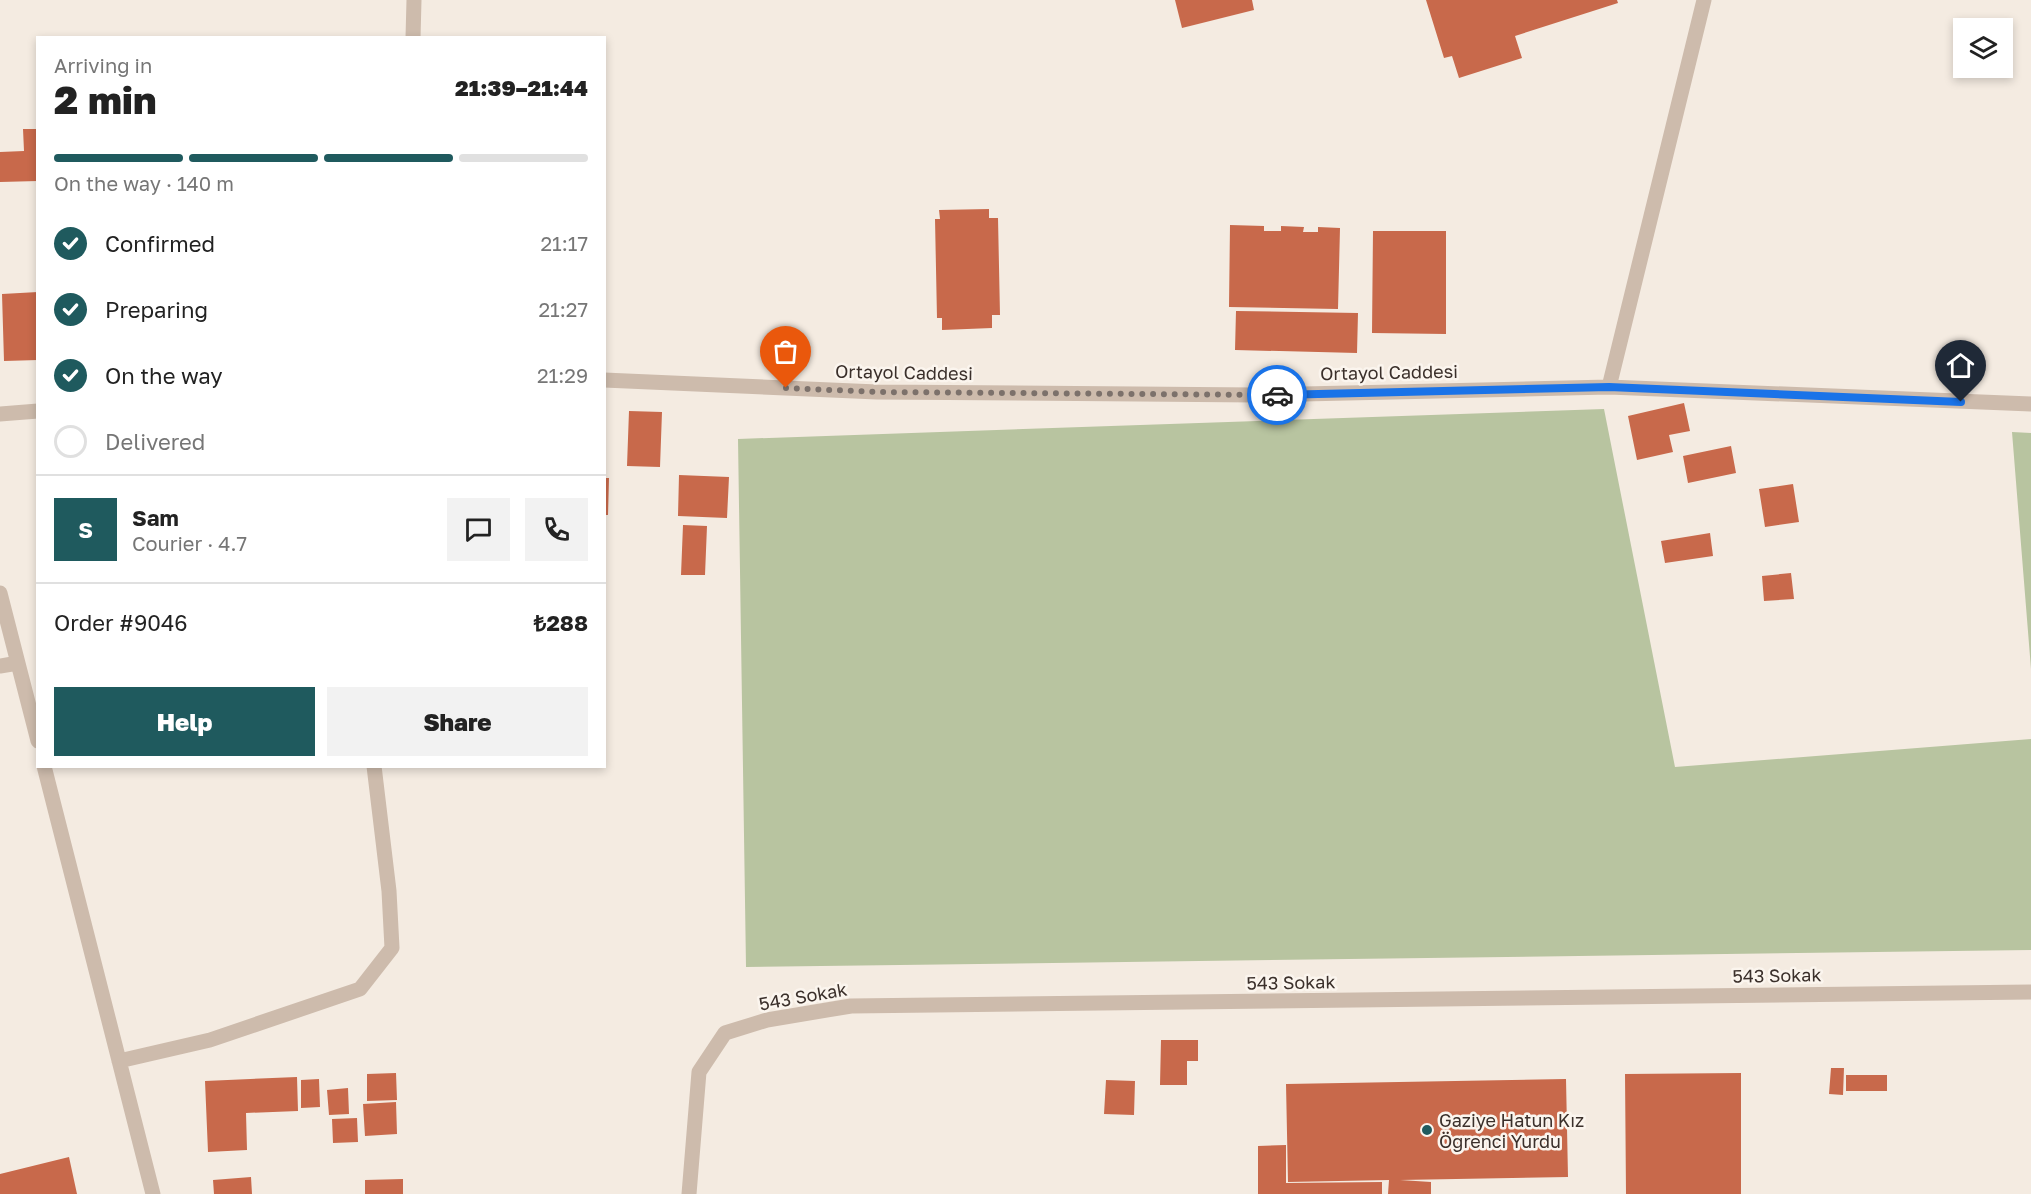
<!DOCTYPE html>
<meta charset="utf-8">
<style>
:root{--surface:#fff;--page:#f2f2f2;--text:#222;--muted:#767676;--line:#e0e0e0;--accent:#1f5a5e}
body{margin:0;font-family:"Golos Text",sans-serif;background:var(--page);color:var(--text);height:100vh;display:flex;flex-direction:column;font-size:22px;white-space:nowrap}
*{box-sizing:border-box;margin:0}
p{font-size:20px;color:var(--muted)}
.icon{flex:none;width:33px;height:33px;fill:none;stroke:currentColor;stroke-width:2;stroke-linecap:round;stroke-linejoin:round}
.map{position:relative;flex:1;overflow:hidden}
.details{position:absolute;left:36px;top:36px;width:570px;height:732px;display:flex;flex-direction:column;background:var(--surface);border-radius:0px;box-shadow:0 3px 9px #0003}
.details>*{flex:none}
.buttons{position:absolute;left:1953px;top:18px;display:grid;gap:12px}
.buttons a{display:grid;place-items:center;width:60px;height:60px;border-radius:0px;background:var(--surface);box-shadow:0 3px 9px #0003;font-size:30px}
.pin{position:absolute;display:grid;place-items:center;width:51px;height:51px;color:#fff;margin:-62px -26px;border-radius:50% 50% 50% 0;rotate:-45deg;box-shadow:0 0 6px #0007}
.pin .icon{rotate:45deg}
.courier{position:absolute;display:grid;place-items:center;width:60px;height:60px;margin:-30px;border:4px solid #1a73e8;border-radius:50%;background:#fff;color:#222;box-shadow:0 2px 8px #0007}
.summary em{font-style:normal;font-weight:800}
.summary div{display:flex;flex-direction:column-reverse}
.summary{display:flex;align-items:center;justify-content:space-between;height:102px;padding:0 18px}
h1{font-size:39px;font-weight:800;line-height:45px}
.bar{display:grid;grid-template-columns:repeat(4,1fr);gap:9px 6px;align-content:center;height:72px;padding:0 18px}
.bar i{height:8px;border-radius:4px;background:var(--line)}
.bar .on{background:var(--accent)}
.bar p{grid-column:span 4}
.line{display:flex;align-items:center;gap:15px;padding:0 18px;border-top:2px solid var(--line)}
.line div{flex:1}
.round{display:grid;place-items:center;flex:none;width:63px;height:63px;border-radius:0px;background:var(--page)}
ol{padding:0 18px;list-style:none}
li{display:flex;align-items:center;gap:18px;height:66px}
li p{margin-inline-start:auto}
li .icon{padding:6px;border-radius:50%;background:var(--accent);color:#fff;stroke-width:4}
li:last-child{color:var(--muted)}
li i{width:33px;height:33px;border:3px solid var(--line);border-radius:50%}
.button{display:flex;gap:12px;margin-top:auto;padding:12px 18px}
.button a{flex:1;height:69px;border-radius:0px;background:var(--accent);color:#fff;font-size:24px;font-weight:800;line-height:69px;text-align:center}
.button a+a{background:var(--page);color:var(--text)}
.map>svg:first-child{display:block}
</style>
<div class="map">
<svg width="2031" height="1194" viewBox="0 0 2031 1194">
<rect width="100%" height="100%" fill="#f4ebe1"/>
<!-- green -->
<path fill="#b8c4a0" d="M1604 409 1675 767 2031 739V950L746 967 738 439Z
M2012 432 2031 433V669Z"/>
<!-- building -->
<path fill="#c8694b" d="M1175 0H1252L1254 10 1182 28Z
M1426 0H1617L1618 3 1515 36 1522 58 1459 78 1452 56 1444 58Z
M23 129H38V181L0 182V152L24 151Z
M989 209V218H998L1000 315H992V328L942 330V318H937L935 219H940L939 210Z
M1230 225 1264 226V231H1281V226L1304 227 1303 232H1318V227L1340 228 1338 309 1229 307Z
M1373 231H1446V334L1372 333Z
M38 292V360L4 361 2 294Z
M1236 311 1358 313 1357 353 1235 350Z
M1684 403 1690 431 1669 435 1673 452 1637 460 1628 416Z
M629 411 662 412 660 467 627 466Z
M1731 446 1736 473 1688 483 1683 456Z
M679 475 729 477 727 518 678 516Z
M604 478H609L608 515H604Z
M1793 484 1799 522 1765 527 1759 489Z
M683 525 707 526 705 575H681Z
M1710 533 1713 556 1665 563 1661 541Z
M1791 573 1794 599 1764 601 1762 576Z
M1161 1040H1198V1061H1187V1085H1160Z
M1831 1068H1844L1843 1095 1829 1094Z
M396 1073 397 1100 367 1101V1074Z
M1741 1073V1194H1626L1625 1074Z
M1846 1075H1887V1091H1846Z
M297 1077 298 1111 246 1113 247 1150 208 1152 205 1081Z
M319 1079 320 1107 301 1108V1080Z
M1566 1079 1568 1177 1400 1180 1431 1182V1194H1388L1389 1180 1288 1182 1286 1084Z
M1106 1080 1135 1081 1134 1115 1104 1114Z
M348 1088 349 1114 329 1115 327 1090Z
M396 1102 397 1134 365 1136 363 1104Z
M357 1118 358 1142 333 1143 332 1119Z
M1286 1145V1183L1382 1182V1194H1258V1146Z
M69 1157 77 1194H0V1174Z
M251 1177 252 1194H214L213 1180Z
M403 1179V1194H365V1180Z"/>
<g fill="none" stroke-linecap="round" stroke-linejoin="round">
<!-- minor -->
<path stroke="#cdbbac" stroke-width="15" d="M413 38 414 0
M604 380 877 392 1257 395 1609 387 2031 404
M1609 387 1704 0
M0 414 38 411
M0 593 38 741
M0 666 18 663
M44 766 153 1194
M119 1061 210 1040 360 989 392 948 389 891 374 766
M689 1194 699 1072 725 1033 767 1020 851 1006 2031 992"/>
</g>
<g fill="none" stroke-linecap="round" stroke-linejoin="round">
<!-- done -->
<path stroke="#7c716b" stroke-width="6" stroke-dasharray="0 10.8" d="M786 388 877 392 1277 395"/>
<!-- route -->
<path stroke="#1a73e8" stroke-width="8" d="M1277 395 1609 387 1961 402"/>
</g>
<!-- markers -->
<circle fill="#1f5a5e" stroke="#fbf5ee" stroke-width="2" cx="1427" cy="1130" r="6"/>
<g text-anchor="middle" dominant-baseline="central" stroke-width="5" stroke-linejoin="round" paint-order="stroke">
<!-- street labels -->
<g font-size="18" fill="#3b302b" stroke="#fbf5ee">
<text transform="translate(904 372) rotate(1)">Ortayol Caddesi</text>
<text transform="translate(1389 372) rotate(-1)">Ortayol Caddesi</text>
<text transform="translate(1777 975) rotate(-1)">543 Sokak</text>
<text transform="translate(1291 982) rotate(-1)">543 Sokak</text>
<text transform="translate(803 996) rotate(-10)">543 Sokak</text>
</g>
<!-- poi labels -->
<g font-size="18" fill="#3b302b" stroke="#fbf5ee" text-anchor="start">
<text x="1439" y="1120">Gaziye Hatun Kız<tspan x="1439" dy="21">Öğrenci Yurdu</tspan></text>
</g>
</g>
</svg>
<div class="buttons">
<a><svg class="icon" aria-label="layers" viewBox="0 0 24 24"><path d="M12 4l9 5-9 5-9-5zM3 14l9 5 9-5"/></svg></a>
</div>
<div class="pin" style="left:786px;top:388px;background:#ea580c"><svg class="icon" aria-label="bag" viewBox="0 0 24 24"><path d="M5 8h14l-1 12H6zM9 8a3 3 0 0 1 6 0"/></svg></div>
<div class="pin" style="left:1961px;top:402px;background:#1f2937"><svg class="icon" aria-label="home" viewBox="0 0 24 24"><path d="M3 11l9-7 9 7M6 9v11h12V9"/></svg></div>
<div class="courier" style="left:1277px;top:395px"><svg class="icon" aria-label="car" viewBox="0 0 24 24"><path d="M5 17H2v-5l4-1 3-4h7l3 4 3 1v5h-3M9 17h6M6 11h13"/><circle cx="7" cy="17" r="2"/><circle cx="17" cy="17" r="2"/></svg></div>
<section class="details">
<div class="summary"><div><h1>2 min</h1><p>Arriving in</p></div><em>21:39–21:44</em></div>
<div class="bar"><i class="on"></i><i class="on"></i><i class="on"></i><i></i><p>On the way · 140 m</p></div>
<ol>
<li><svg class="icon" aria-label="check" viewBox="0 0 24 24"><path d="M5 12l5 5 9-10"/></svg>Confirmed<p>21:17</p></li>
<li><svg class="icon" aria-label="check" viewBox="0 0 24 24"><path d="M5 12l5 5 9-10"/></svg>Preparing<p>21:27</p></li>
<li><svg class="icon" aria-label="check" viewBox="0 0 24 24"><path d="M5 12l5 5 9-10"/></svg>On the way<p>21:29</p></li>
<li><i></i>Delivered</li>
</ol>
<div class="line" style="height:108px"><b class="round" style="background:var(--accent);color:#fff">S</b><div><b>Sam</b><p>Courier · 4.7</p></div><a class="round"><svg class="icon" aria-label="chat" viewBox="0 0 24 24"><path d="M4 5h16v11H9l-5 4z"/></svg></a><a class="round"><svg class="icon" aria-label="phone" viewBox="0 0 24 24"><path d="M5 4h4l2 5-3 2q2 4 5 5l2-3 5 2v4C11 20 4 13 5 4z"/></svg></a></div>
<div class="line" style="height:78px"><div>Order #9046</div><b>₺288</b></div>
<div class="button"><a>Help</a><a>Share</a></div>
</section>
</div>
